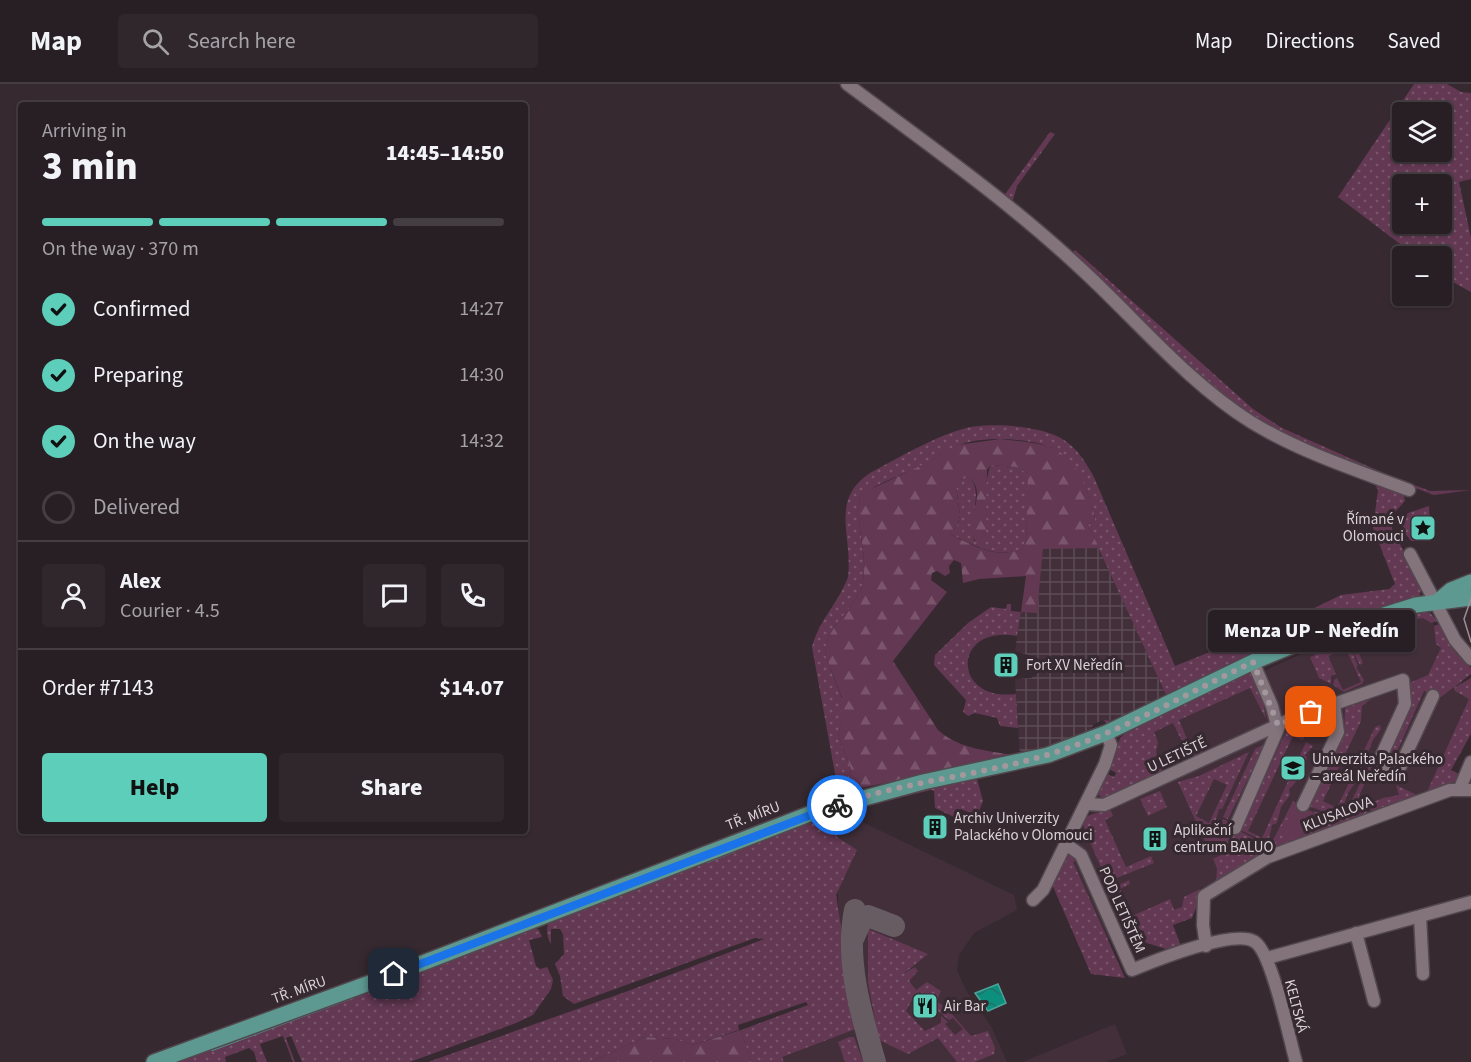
<!DOCTYPE html>
<meta charset="utf-8">
<style>
:root{--surface:#281f24;--page:#30272c;--text:#f1f3f6;--muted:#a5a2a6;--line:#443d41;--accent:#5cceba}
body{margin:0;font-family:"Source Sans 3",sans-serif;background:var(--page);color:var(--text);height:100vh;display:flex;flex-direction:column;font-size:22px;white-space:nowrap}
*{box-sizing:border-box;margin:0}
p{font-size:20px;color:var(--muted)}
.icon{flex:none;width:33px;height:33px;fill:none;stroke:currentColor;stroke-width:2;stroke-linecap:round;stroke-linejoin:round}
.map{position:relative;flex:1;overflow:hidden}
.sheet{position:absolute;left:18px;top:18px;width:510px;height:732px;display:flex;flex-direction:column;background:var(--surface);border-radius:6px;box-shadow:0 2px 4px #0004,0 0 0 2px var(--line)}
.sheet>*{flex:none}
.tools{position:absolute;left:1392px;top:18px;display:grid;gap:12px}
.tools a{display:grid;place-items:center;width:60px;height:60px;border-radius:6px;background:var(--surface);box-shadow:0 2px 4px #0004,0 0 0 2px var(--line);font-size:30px}
.pin{position:absolute;display:grid;place-items:center;width:51px;height:51px;color:#fff;margin:-26px;border-radius:12px;box-shadow:0 3px 9px #0006}
.courier{position:absolute;display:grid;place-items:center;width:60px;height:60px;margin:-30px;border:4px solid #1a73e8;border-radius:50%;background:#fff;color:#222;box-shadow:0 2px 8px #0007}
.bubble{position:absolute;height:42px;border-radius:6px;background:var(--surface);box-shadow:0 2px 4px #0004,0 0 0 2px var(--line);font-size:20px;font-weight:800;line-height:42px;text-align:center}
.summary em{font-style:normal;font-weight:800}
.summary div{display:flex;flex-direction:column-reverse}
.summary{display:flex;align-items:center;justify-content:space-between;height:102px;padding:0 24px}
h1{font-size:39px;font-weight:800;line-height:45px}
.bar{display:grid;grid-template-columns:repeat(4,1fr);gap:9px 6px;align-content:center;height:72px;padding:0 24px}
.bar i{height:8px;border-radius:4px;background:var(--line)}
.bar .active{background:var(--accent)}
.bar p{grid-column:span 4}
.line{display:flex;align-items:center;gap:15px;padding:0 24px;border-top:2px solid var(--line)}
.line div{flex:1}
.round{display:grid;place-items:center;flex:none;width:63px;height:63px;border-radius:6px;background:var(--page)}
ol{padding:0 24px;list-style:none}
li{display:flex;align-items:center;gap:18px;height:66px}
li p{margin-inline-start:auto}
li .icon{padding:6px;border-radius:50%;background:var(--accent);color:#111;stroke-width:4}
li:last-child{color:var(--muted)}
li i{width:33px;height:33px;border:3px solid var(--line);border-radius:50%}
.cta{display:flex;gap:12px;margin-top:auto;padding:12px 24px}
.cta a{flex:1;height:69px;border-radius:6px;background:var(--accent);color:#111;font-size:24px;font-weight:800;line-height:69px;text-align:center}
.cta a+a{background:var(--page);color:var(--text)}
header{display:flex;align-items:center;gap:36px;box-sizing:border-box;height:84px;padding:0 30px;background:var(--surface);border-bottom:2px solid var(--line)}
header strong{font-size:28px}
nav{display:flex;gap:33px;margin-inline-start:auto;font-size:21px}
.search{width:420px;height:54px;background:var(--page);display:flex;align-items:center;gap:15px;box-sizing:border-box;padding:0 21px;border-radius:6px;color:var(--muted);font-size:22px}
.map>svg:first-child{display:block}
</style>
<header>
<strong>Map</strong>
<div class="search"><svg class="icon" aria-label="search" viewBox="0 0 24 24"><circle cx="10" cy="10" r="6"/><path d="M15 15l6 6"/></svg>Search here</div>
<nav><a>Map</a><a>Directions</a><a>Saved</a></nav>
</header>
<div class="map">
<svg width="1471" height="978" viewBox="0 0 1471 978">
<defs>
<pattern id="industrial-grid" width="8" height="8" patternUnits="userSpaceOnUse" patternTransform="scale(1.5)"><rect width="8" height="8" fill="#422f3a"/><path d="M0 4h8M4 0v8" fill="none" stroke="#5d4c56"/></pattern>
<pattern id="grass-dots" width="8" height="8" patternUnits="userSpaceOnUse" patternTransform="scale(1.5)"><rect width="8" height="8" fill="#633853"/><path d="M2 2h.1M6 6h.1" fill="none" stroke="#79546b" stroke-width="1.8" stroke-linecap="round"/></pattern>
<pattern id="forest-firs" width="22" height="20" patternUnits="userSpaceOnUse" patternTransform="scale(1.5)"><rect width="22" height="20" fill="#633853"/><path d="M5 1l3.5 6h-7zM16 11l3.5 6h-7z" fill="#79546b"/></pattern>
<pattern id="water-waves" width="16" height="10" patternUnits="userSpaceOnUse" patternTransform="scale(1.5)"><rect width="16" height="10" fill="#0d8f7e"/><path d="M0 5q4-4 8 0t8 0" fill="none" stroke="#207369"/></pattern>
</defs>
<rect width="100%" height="100%" fill="#362930"/>
<!-- built -->
<path fill="#422f3a" d="M1428 528 1471 618 1438 705 1260 772 1199 805 1184 815 1183 824 1100 859 1065 779 1104 705 1111 699 1141 644 1314 564Z
M852 733 1014 811 1017 826 974 849 959 871 957 886 966 906 992 944 1007 978H696L846 916 832 741Z
M1115 940 1127 970 1106 978H1022Z"/>
<!-- industrial -->
<path fill="url(#industrial-grid)" d="M1069 463 1099 464 1166 612 1114 637 1103 636 1094 640 1087 650 1020 672 1015 595 1031 594 1037 590 1041 582 1038 574 1015 567 1021 528 1037 529 1043 465Z"/>
<!-- grass -->
<path fill="url(#grass-dots)" fill-rule="evenodd" d="M839 0 1014 131 1078 186 1184 287 1235 330 1285 360 1403 407 1405 417 1393 430 1392 445 1422 502 1419 514 1308 550 1254 573 1109 641 1103 636 1114 637 1166 611 1088 441 1095 435C1091 413 1079 382 1059 368 1038 353 980 351 957 362 944 367 933 376 921 382 900 392 878 398 860 413 855 441 868 469 863 497 858 525 825 541 825 570L842 615V636L838 651 851 685 847 703 838 706 812 563C819 536 839 518 848 493 853 452 829 416 870 389 900 373 933 353 966 344 990 338 1044 342 1064 356 1078 365 1085 378 1093 391L1175 582 1292 535 1341 511 1389 505 1395 500 1373 444 1378 406 1376 402 1265 351 1215 317 1040 154 969 97Z
M1414 0H1447L1461 8 1471 9V95L1459 98 1471 154V208L1442 192V172H1416L1338 113ZM1442 28V68H1402V28ZM1442 100V140H1402V100Z
M1050 48 1055 50 1017 102 1013 116 1003 113Z
M1075 166 1253 325 1282 344 1388 391 1430 407 1471 406 1434 411 1337 375 1273 347 1220 311 1070 170Z
M991 381 1016 383 1029 390 1026 456 1022 465C993 475 975 461 950 450L958 440 960 431 956 402 961 395 969 394C985 405 967 436 975 458 978 445 987 387 991 381Z
M1429 422 1430 439 1423 441 1424 446 1430 444 1429 457H1411L1403 447V434L1408 429Z
M1007 520H1011V527L1021 528 1017 552C952 540 951 618 1016 610L1018 644 1000 642 997 634 975 629 968 632 963 628 966 616 934 581 935 571 968 539 991 523 1006 525Z
M1418 527 1430 529 1438 537 1431 539 1423 534 1417 535 1413 530 1368 547 1363 559 1356 562 1363 579 1360 581 1350 563 1358 582 1356 583 1364 596 1362 600 1344 608 1333 601 1334 596 1337 594 1343 606 1361 598 1346 565 1328 572 1336 590 1331 592V600L1319 594 1310 573 1331 564 1343 552 1417 528 1416 532Z
M1439 540 1454 567 1471 584V590L1441 613 1424 607 1395 672 1400 675 1392 684 1386 682 1383 673 1409 599 1428 591 1441 564 1436 560 1434 542Z
M1250 588 1266 622 1264 623 1266 635 1250 604 1179 636 1188 657 1204 651 1210 664 1190 674 1173 639 1154 648 1158 658 1156 668 1164 690 1105 715 1098 711 1107 690 1114 693 1116 689 1109 685 1120 654 1125 649Z
M1471 594V650L1451 686 1459 690 1455 698 1372 729 1369 720 1383 714 1399 711 1396 701 1419 712 1427 708 1469 615 1455 607 1454 604Z
M1371 615 1362 622 1361 637 1323 717 1337 724 1375 643 1380 641 1381 645 1373 656 1359 691H1356L1355 699 1348 709 1342 726 1329 730 1309 722 1344 647 1345 624Z
M1292 645 1305 651 1303 656 1293 652 1248 747 1262 754 1306 658 1313 662 1305 671 1307 674 1303 683 1298 686C1294 695 1301 695 1289 705L1290 711 1281 723 1277 739 1272 741 1269 754H1258L1240 746 1286 648Z
M1265 660 1228 735 1223 733 1255 665Z
M1249 668 1222 725H1219L1214 742 1209 743 1196 738 1178 698 1199 692ZM1214 695 1227 701 1209 739 1196 732Z
M1373 673 1376 674 1359 712 1364 717 1368 731 1216 799 1217 784 1213 775 1221 771 1216 758 1207 761 1202 751 1209 749 1221 755 1225 748 1219 744 1223 735 1232 739 1231 743 1257 756H1273L1293 717 1296 719 1301 753 1314 727 1329 733 1346 728Z
M977 695 983 717 977 732 961 725 956 734 935 724 934 707 931 706 861 723 835 745 837 753 857 766 836 811 853 917 861 943 782 973 784 978H751L741 946 808 921 806 918 738 941 739 946 692 961 675 955 645 953 591 978H428L628 907 764 855 755 854 574 920 563 912 560 892 555 880 564 870 563 850 560 845H551V860C546 853 545 839 553 833L842 723 843 726 891 712Z
M1160 707 1167 723 1148 732 1140 715Z
M1110 725 1113 732 1105 736 1126 783 1151 772 1154 779 1107 798 1083 741 1087 732Z
M1071 768 1078 775 1073 778 1125 894 1091 890 1051 798 1068 769Z
M1129 796 1130 800 1120 805 1132 832 1170 815 1174 826 1182 823 1184 813 1200 805 1202 809 1192 834 1173 841 1181 862 1166 865 1131 854 1110 806Z
M532 843 539 846 542 853 529 856 536 882 540 885 547 883 553 896 551 905 533 931 516 939 410 978H302L291 952 286 954 295 978H293L283 952 260 960 267 978H257L254 968 249 964 225 973 226 978H167Z
M868 845 928 870 903 890 915 883 918 887 909 897 916 906 927 898 941 907 937 916 920 908 915 910 906 927 925 947 941 939V932L948 938 945 940 955 951 963 945 953 934 949 936 932 922 935 917 945 922 971 952 988 947 995 964 994 970 975 978H957L938 954 908 970 879 956 868 899Z
M849 953H854L862 975 866 973 862 963 863 956 870 978H845L838 958Z"/>
<!-- forest -->
<path fill="url(#forest-firs)" fill-rule="evenodd" d="M1000 355C1017 357 1037 358 1052 364 1077 373 1091 412 1095 435L1088 441 1099 464 1043 465 1037 529 1021 528 1026 492 979 495 963 499 961 479 954 476 949 482 950 489 945 492 937 487 932 489 931 496 947 508 893 577 938 646C960 666 991 667 1020 672L850 706 847 703 851 685 838 651 842 636V614L825 570C825 541 858 525 863 497 868 469 855 441 860 413L869 406 920 382 957 361ZM991 381 1016 383 1028 390 1026 456 1022 465C993 475 975 462 950 450L958 440 960 431 956 403 961 395 969 394C992 409 955 446 982 462L986 457 987 386Z
M741 946 751 978H591L645 953 675 955 692 961Z"/>
<!-- pitch -->
<path fill="#633853" d="M1295 720 1313 728 1301 753 1295 755 1281 748Z"/>
<!-- water -->
<path fill="url(#water-waves)" stroke="#4ba399" stroke-width="1.5" d="M998 900 1006 919 988 927 975 909Z"/>
<g fill="none" stroke-linecap="round" stroke-linejoin="round">
<!-- stream -->
<path stroke="#4ba399" stroke-width="2" d="M707 778 735 767
M212 966 354 913"/>
<!-- taxiway -->
<path stroke="#685c63" stroke-width="22" d="M855 826C845 876 861 930 875 978
M853 855 861 837 868 832 894 842"/>
<!-- minor casing -->
<g stroke="#52484e" stroke-width="15">
<path id="minor" d="M847 0C926 59 1007 116 1079 183 1135 234 1186 297 1251 338 1300 368 1356 386 1409 406
M1410 470 1455 556 1471 575
M1460 704 1471 678
M1086 720 1104 721 1291 635 1403 596 1405 620 1379 677 1380 684 1394 689 1400 683 1433 612
M1303 721 1338 648 1334 620
M1235 744 1278 645 1272 622 1253 578
M1066 760 1081 771 1132 886C1154 877 1235 844 1255 858 1272 869 1289 954 1296 978
M1033 816 1043 806 1105 680 1111 661 1106 649
M1420 832 1423 890
M1356 849 1374 917
M1206 862 1203 841 1204 812 1268 773 1450 706H1471
M1267 874 1471 818"/>
</g>
<!-- major casing -->
<g stroke="#52484e" stroke-width="18">
<path id="major" d="M1437 518 1451 506 1471 498
M154 978 394 890 817 727 923 698 1048 671 1106 649 1253 578 1311 554 1416 521 1471 514"/>
</g>
<!-- minor -->
<use href="#minor" stroke="#83747c" stroke-width="12"/>
<!-- major -->
<use href="#major" stroke="#5d9991" stroke-width="15"/>
<!-- tram -->
<path stroke="#9b9096" stroke-width="1.5" d="M1471 515 1464 535 1471 558"/>
</g>
<g fill="none" stroke-linecap="round" stroke-linejoin="round">
<!-- done -->
<path stroke="#a2989d" stroke-width="6" stroke-dasharray="0 10.8" d="M837 721C906 697 980 692 1050 670 1121 648 1186 610 1253 578L1278 641 1311 628"/>
<!-- route -->
<path stroke="#1a73e8" stroke-width="8" d="M394 890 837 721"/>
</g>
<!-- icons -->
<defs>
<g id="sight-square" transform="scale(1.35)"><rect x="-9" y="-9" width="18" height="18" rx="4" fill="#5cceba" stroke="#362930"/><path d="M0-6L1.8-2.2L6-1.7L2.9 1.2L3.7 5.4L0 3.3L-3.7 5.4L-2.9 1.2L-6-1.7L-1.8-2.2Z" fill="#111"/></g>
<g id="building-square" transform="scale(1.35)"><rect x="-9" y="-9" width="18" height="18" rx="4" fill="#5cceba" stroke="#362930"/><path d="M-4-6H4V6H1V3H-1V6H-4ZM-2.5-4.3h1.7v1.8h-1.7ZM.8-4.3h1.7v1.8H.8ZM-2.5-1h1.7V.8h-1.7ZM.8-1h1.7V.8H.8Z" fill="#111"/></g>
<g id="university-square" transform="scale(1.35)"><rect x="-9" y="-9" width="18" height="18" rx="4" fill="#5cceba" stroke="#362930"/><path d="M0-5L7-2L0 1L-7-2ZM-4 1L0 2.5L4 1V4Q0 6-4 4Z" fill="#111"/></g>
<g id="restaurant-square" transform="scale(1.35)"><rect x="-9" y="-9" width="18" height="18" rx="4" fill="#5cceba" stroke="#362930"/><path d="M-5-6h1v4h1v-4h1v4h1v-4h1v5L-1.5 .5V6h-2V.5L-5-1ZM5-6V6H3V1.5H1.5Q1.5-4 5-6Z" fill="#111"/></g>
</defs>
<g fill-rule="evenodd">
<use href="#sight-square" x="1423" y="444"/>
<use href="#building-square" x="1006" y="581"/>
<use href="#university-square" x="1293" y="684"/>
<use href="#building-square" x="935" y="743"/>
<use href="#building-square" x="1155" y="755"/>
<use href="#restaurant-square" x="925" y="922"/>
</g>
<g text-anchor="middle" dominant-baseline="central" stroke-width="6" stroke-linejoin="round" paint-order="stroke">
<!-- poi labels -->
<g font-size="15" fill="#dcd3d8" stroke="#362930" text-anchor="start">
<text x="1404" y="435" text-anchor="end">Římané v<tspan x="1404" dy="17">Olomouci</tspan></text>
<text x="1026" y="581">Fort XV Neředín</text>
<text x="1312" y="675">Univerzita Palackého<tspan x="1312" dy="17">– areál Neředín</tspan></text>
<text x="954" y="734">Archiv Univerzity<tspan x="954" dy="17">Palackého v Olomouci</tspan></text>
<text x="1174" y="746">Aplikační<tspan x="1174" dy="17">centrum BALUO</tspan></text>
<text x="944" y="922">Air Bar</text>
</g>
<!-- street labels -->
<g font-size="15" fill="#dcd3d8" stroke="#362930">
<text transform="translate(1177 671) rotate(-25)">U LETIŠTĚ</text>
<text transform="translate(1338 730) rotate(-21)">KLUSALOVA</text>
<text transform="translate(753 732) rotate(-21)">TŘ. MÍRU</text>
<text transform="translate(1122 826) rotate(66)">POD LETIŠTĚM</text>
<text transform="translate(299 906) rotate(-20)">TŘ. MÍRU</text>
<text transform="translate(1296 922) rotate(75)">KELTSKÁ</text>
</g>
</g>
</svg>
<div class="tools">
<a><svg class="icon" aria-label="layers" viewBox="0 0 24 24"><path d="M12 4l9 5-9 5-9-5zM3 14l9 5 9-5"/></svg></a>
<a>+</a>
<a>−</a>
</div>
<div class="pin" style="left:1311px;top:628px;background:#ea580c"><svg class="icon" aria-label="bag" viewBox="0 0 24 24"><path d="M5 8h14l-1 12H6zM9 8a3 3 0 0 1 6 0"/></svg></div>
<div class="pin" style="left:394px;top:890px;background:#1f2937"><svg class="icon" aria-label="home" viewBox="0 0 24 24"><path d="M3 11l9-7 9 7M6 9v11h12V9"/></svg></div>
<div class="courier" style="left:837px;top:721px"><svg class="icon" aria-label="bike" viewBox="0 0 24 24"><circle cx="6" cy="16" r="4"/><circle cx="18" cy="16" r="4"/><path d="M6 16l4-8h5l3 8M10 8l3 8H6M13 5h3"/></svg></div>
<div class="bubble" style="left:1208px;top:526px;width:207px">Menza UP – Neředín</div>
<section class="sheet">
<div class="summary"><div><h1>3 min</h1><p>Arriving in</p></div><em>14:45–14:50</em></div>
<div class="bar"><i class="active"></i><i class="active"></i><i class="active"></i><i></i><p>On the way · 370 m</p></div>
<ol>
<li><svg class="icon" aria-label="check" viewBox="0 0 24 24"><path d="M5 12l5 5 9-10"/></svg>Confirmed<p>14:27</p></li>
<li><svg class="icon" aria-label="check" viewBox="0 0 24 24"><path d="M5 12l5 5 9-10"/></svg>Preparing<p>14:30</p></li>
<li><svg class="icon" aria-label="check" viewBox="0 0 24 24"><path d="M5 12l5 5 9-10"/></svg>On the way<p>14:32</p></li>
<li><i></i>Delivered</li>
</ol>
<div class="line" style="height:108px"><a class="round"><svg class="icon" aria-label="person" viewBox="0 0 24 24"><circle cx="12" cy="8" r="4"/><path d="M4 21q1-7 8-7t8 7"/></svg></a><div><b>Alex</b><p>Courier · 4.5</p></div><a class="round"><svg class="icon" aria-label="chat" viewBox="0 0 24 24"><path d="M4 5h16v11H9l-5 4z"/></svg></a><a class="round"><svg class="icon" aria-label="phone" viewBox="0 0 24 24"><path d="M5 4h4l2 5-3 2q2 4 5 5l2-3 5 2v4C11 20 4 13 5 4z"/></svg></a></div>
<div class="line" style="height:78px"><div>Order #7143</div><b>$14.07</b></div>
<div class="cta"><a>Help</a><a>Share</a></div>
</section>
</div>
